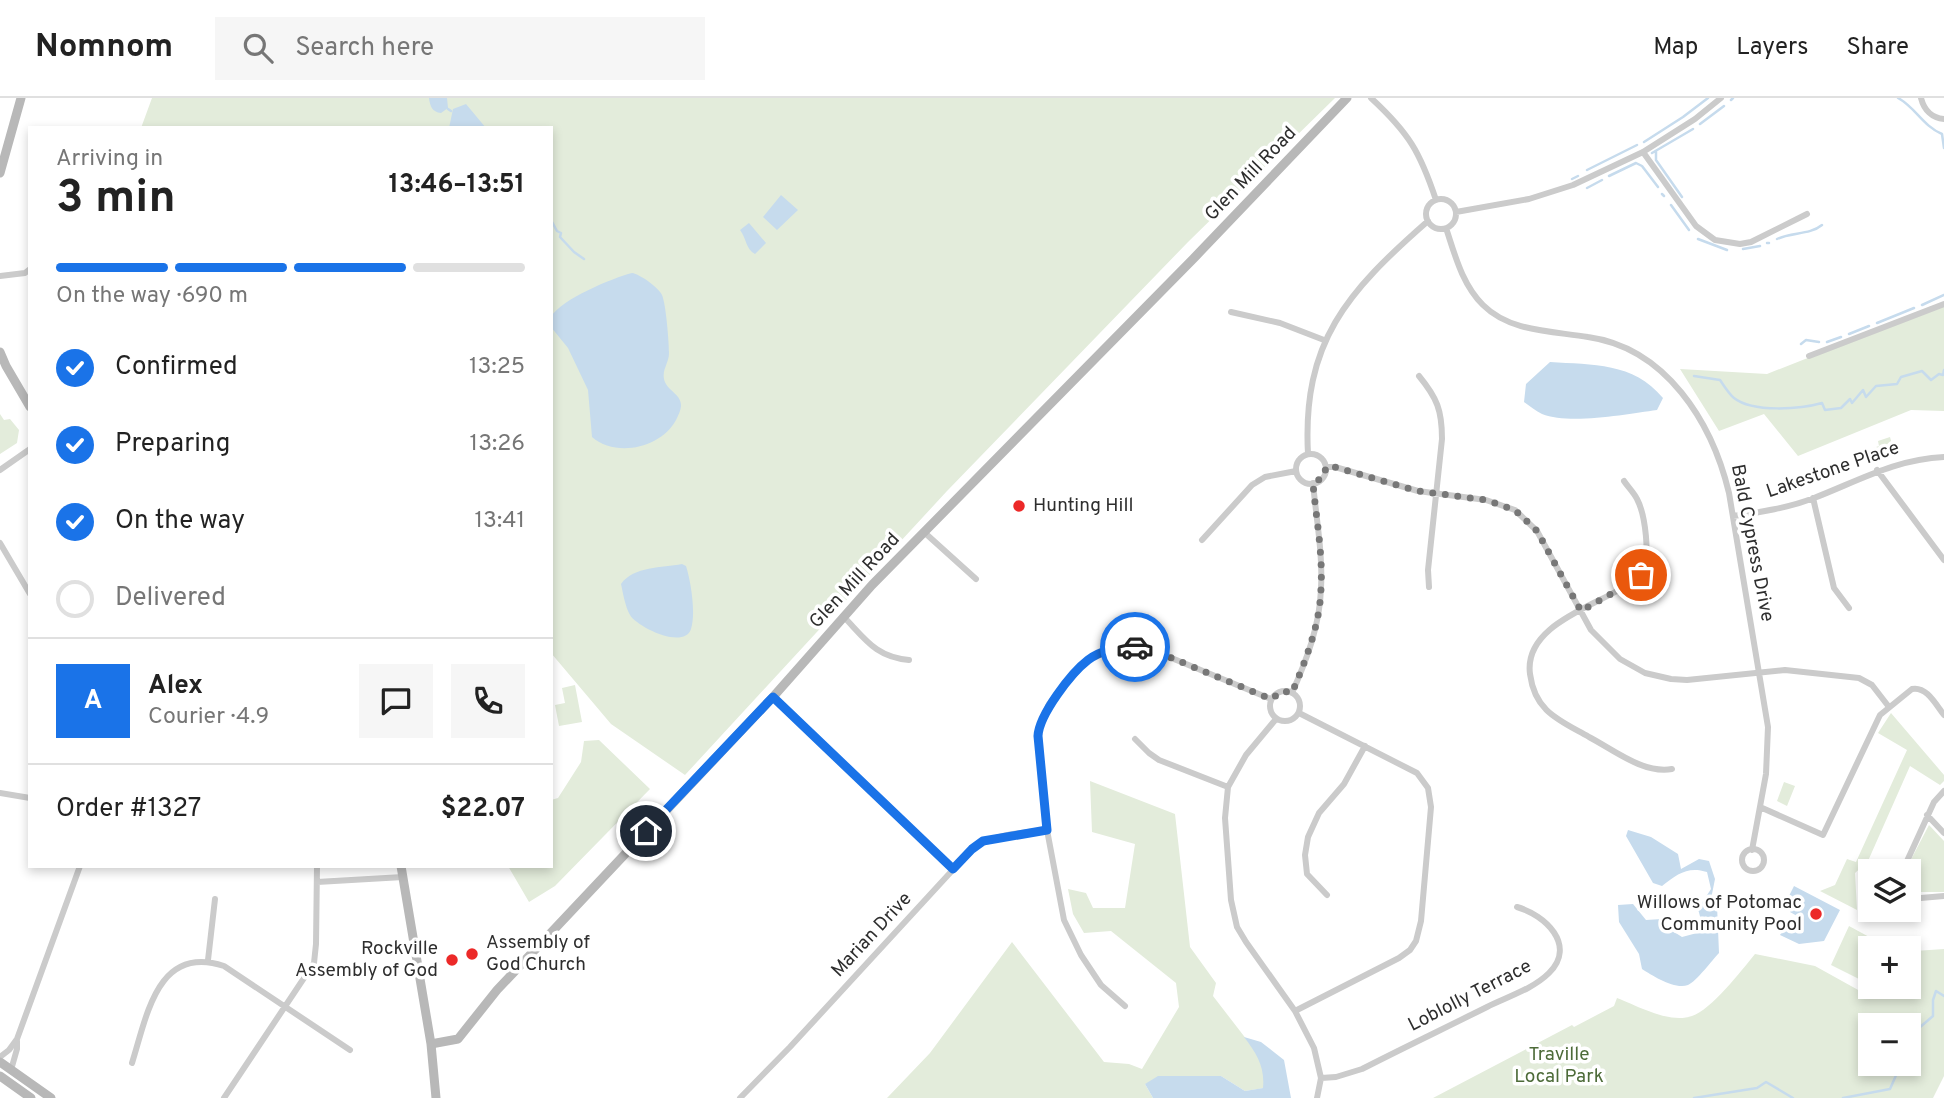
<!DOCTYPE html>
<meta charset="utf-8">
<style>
:root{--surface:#fff;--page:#f6f6f6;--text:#222;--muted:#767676;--line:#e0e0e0;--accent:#1a73e8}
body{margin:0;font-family:Overpass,sans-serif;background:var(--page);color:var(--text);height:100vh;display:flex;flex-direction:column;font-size:26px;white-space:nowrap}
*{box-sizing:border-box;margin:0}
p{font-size:23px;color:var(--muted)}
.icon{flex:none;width:38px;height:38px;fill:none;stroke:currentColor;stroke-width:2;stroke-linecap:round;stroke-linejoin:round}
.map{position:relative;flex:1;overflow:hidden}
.side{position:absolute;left:28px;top:28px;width:525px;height:742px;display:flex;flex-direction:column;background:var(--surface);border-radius:0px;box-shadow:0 4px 10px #0003}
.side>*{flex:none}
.buttons{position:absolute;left:1858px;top:761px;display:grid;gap:14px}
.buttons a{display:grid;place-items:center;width:63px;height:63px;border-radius:0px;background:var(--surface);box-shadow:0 4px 10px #0003;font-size:35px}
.pin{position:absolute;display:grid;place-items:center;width:60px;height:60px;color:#fff;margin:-30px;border:4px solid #fff;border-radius:50%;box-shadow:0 2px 7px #0007}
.courier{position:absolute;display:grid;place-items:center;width:70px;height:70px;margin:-35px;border:5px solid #1a73e8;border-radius:50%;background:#fff;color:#222;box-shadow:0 2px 9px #0007}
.summary em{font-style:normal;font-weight:700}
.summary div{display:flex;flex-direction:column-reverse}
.summary{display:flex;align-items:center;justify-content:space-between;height:119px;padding:0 28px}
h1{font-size:46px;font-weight:700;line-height:52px}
.bar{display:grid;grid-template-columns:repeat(4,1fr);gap:10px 7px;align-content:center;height:84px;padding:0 28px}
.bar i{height:9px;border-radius:5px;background:var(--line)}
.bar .selected{background:var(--accent)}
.bar p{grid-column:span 4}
.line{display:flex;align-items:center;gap:18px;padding:0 28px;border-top:2px solid var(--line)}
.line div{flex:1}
.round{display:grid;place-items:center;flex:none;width:74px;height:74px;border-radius:0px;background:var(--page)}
ol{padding:0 28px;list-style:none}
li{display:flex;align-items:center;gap:21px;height:77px}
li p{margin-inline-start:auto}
li .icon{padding:7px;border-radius:50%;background:var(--accent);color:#fff;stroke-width:4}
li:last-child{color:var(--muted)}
li i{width:38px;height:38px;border:4px solid var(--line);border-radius:50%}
header{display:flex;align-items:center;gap:42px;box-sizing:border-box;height:98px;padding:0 35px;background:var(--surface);border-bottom:2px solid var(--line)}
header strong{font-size:33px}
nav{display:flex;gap:38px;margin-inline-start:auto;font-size:24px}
.search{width:490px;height:63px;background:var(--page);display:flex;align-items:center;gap:18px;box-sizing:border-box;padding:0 24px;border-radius:0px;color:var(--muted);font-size:26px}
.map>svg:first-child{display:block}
</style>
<header>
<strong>Nomnom</strong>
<div class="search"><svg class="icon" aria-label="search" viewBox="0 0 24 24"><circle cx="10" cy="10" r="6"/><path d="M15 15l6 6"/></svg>Search here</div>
<nav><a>Map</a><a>Layers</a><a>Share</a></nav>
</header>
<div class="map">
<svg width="1944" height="1000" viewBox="0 0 1944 1000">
<rect width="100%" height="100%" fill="#fff"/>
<!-- green -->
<path fill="#e3ecdb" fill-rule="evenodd" d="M152 0H1335L1188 144 947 393 685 677 611 626 551 555V30H141Z
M1944 206V313L1911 312 1798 358 1764 316 1719 333 1680 271 1767 276Z
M0 316 4 322 10 321 19 332 17 345 0 356Z
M1890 339 1894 353 1875 359 1873 350 1879 348 1878 343Z
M575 587 582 624 559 628 555 607 565 605 562 590Z
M1891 615 1944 677V683L1940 687 1910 668 1868 763 1855 775 1857 812 1820 793 1835 787 1847 761 1856 764 1907 652 1878 635Z
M599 642 650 691 555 788 529 804 508 768H551V702L558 700 581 664 584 643Z
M1090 683 1175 716 1190 849 1216 885 1213 898 1257 955 1264 974V990L1245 993 1221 978 1145 986 1153 1000H887L930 955 1012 844 1104 964 1129 966 1142 971 1179 909 1176 885 1111 833 1084 835 1073 816 1068 791 1086 795 1093 810H1125L1135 746 1092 734Z
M1784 684 1795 688 1787 708 1777 703Z
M1929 727 1944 743V794H1909V774L1905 773Z
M1849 828 1884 847 1882 850H1871V873L1865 884 1831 867Z
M1944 851V978L1933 1000H1433L1572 927 1574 929 1614 908 1617 900C1638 908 1669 926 1692 918 1711 912 1742 872 1755 856L1815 868 1869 898 1873 889H1909V863L1916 860 1915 853ZM1871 928H1909V966H1871Z"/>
<!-- water -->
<path fill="#c6dbed" d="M429 0H447L448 10 441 15C432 14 430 8 429 0Z
M466 6 486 30H449L453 11Z
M781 97 798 112 777 132 763 119Z
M749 125 766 145 755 156C746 152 746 139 740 132Z
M632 175C640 176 659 190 662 197 666 206 669 244 669 255 669 265 662 271 664 281 666 292 681 296 681 307 681 312 678 318 676 322 661 350 616 360 592 339L588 292 568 250 551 229V219C561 201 613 180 632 175Z
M1550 264C1593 267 1633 264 1663 300L1657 312C1627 316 1570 327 1542 316 1536 313 1530 308 1524 304L1526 286Z
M682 466 686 468C691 484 696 515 691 531 684 552 637 529 630 517 625 508 623 495 621 486 634 468 662 470 682 466Z
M1628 732 1651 739 1678 756 1681 771 1699 761 1709 763 1715 781 1711 801 1717 807 1719 855C1712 862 1697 883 1688 887 1675 892 1653 878 1642 871L1639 856 1619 824 1618 807 1633 806 1646 822 1662 821 1668 830 1682 839 1697 835 1701 822 1698 811 1711 791 1707 774C1688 768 1677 776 1662 788L1653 785 1626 738Z
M1794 788 1840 812 1824 843 1799 846 1780 837 1784 830 1790 832 1797 818 1790 814 1792 809 1785 806Z
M1244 939 1261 944 1284 962 1291 1000H1153L1145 986 1158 978H1221L1245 993 1263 990C1265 969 1257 956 1244 939Z"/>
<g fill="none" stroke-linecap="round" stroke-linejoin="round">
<!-- stream -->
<path stroke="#c6dbed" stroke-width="2.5" d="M1898 0C1915 9 1923 28 1942 36L1944 50
M1731 2 1733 0
M448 11 451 13
M1700 26 1724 8
M1644 44 1683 19 1708 0
M1656 53V62L1682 99
M1652 55 1693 31
M1587 72 1637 47
M1609 78 1636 65 1642 68 1658 89
M1572 81 1578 78
M1587 90 1602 82
M1662 96 1664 98
M1671 107 1689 132
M551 122 557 133 561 135 560 139 574 154 584 161
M1698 141 1727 152
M1777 141C1791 134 1810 137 1822 127
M1767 145H1769
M1743 151 1760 148
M1922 207 1944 197
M1877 225 1914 210
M1849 236 1869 228
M1827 244 1841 239
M1801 246 1806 242 1819 244
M1694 278 1720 282C1724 288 1729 296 1734 300 1753 315 1801 311 1822 305L1825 312 1841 310 1850 301 1852 305 1863 292 1866 299 1876 288 1897 286 1901 279 1922 273 1931 282 1939 276 1943 277 1944 272
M1909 949 1919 930 1933 918V902L1936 893 1944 898
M1694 1000 1757 990 1766 984 1793 1000
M1843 1000 1890 991 1901 966"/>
<!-- minor -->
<path stroke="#cbcbcb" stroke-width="6" d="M1371 0C1409 35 1420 54 1436 102
M1921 0C1924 12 1932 20 1944 21
M1643 54 1696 128 1715 142 1740 146 1751 144 1807 116
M1426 116a15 15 0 1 1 30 0a15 15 0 1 1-30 0Z
M1456 114 1529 101 1573 87 1643 54 1695 21 1721 0
M1446 130C1455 157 1462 186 1483 207 1510 234 1552 233 1588 239 1666 250 1712 324 1729 395L1768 629 1766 676 1752 752
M0 178 25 175 30 171
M1231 214 1280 225 1324 242
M1809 258 1944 206
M1419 278C1437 300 1442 312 1442 341L1428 472 1429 489
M1308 356C1302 244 1347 194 1428 123
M1296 371a15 15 0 1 1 30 0a15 15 0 1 1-30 0Z
M1326 369H1335L1418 393 1486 402 1515 412 1537 433 1591 532 1620 561 1645 575 1671 581 1687 582 1785 572 1859 580 1872 587 1889 609
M0 372 30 351
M1877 372 1944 462
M1624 383C1628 389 1634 395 1637 401 1645 416 1651 459 1642 474 1636 484 1626 488 1617 493 1585 511 1524 531 1530 576 1535 614 1559 622 1589 639 1614 652 1643 676 1672 671
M1813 400 1834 490 1849 510
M1733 418C1761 414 1788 410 1814 400 1858 383 1896 361 1944 359
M925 435 976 481
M1202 442 1252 387 1265 379 1296 373
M0 445 30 496
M844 519C866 542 876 559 909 562
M1270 608a15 15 0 1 1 30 0a15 15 0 1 1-30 0Z
M1292 595C1307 561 1320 527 1321 490 1323 456 1316 419 1313 385
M773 599 953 771
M1276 621 1246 657 1228 689 1225 720 1231 802 1237 829 1246 844 1295 913 1314 950 1321 980 1317 1000
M1135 641 1149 655 1159 662 1228 689
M0 695 30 700
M1760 709 1823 737 1880 617 1912 591C1927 588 1936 607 1944 617
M1927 717 1944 735
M1742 762a11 11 0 1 1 22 0a11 11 0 1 1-22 0Z
M1902 774 1934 704 1944 693
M317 784 403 779
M1327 797 1307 776 1305 757 1308 739 1319 715 1344 686 1365 648
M1909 801 1944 798
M208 862 215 801
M1125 908 1101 887 1081 857 1064 822 1047 732 1038 638 1039 630 1049 606 1087 562 1106 552 1134 548 1157 554 1271 601
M1295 913 1399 860 1410 852 1416 843 1421 823 1431 709 1428 690 1417 675 1299 615
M0 959 9 952 17 941 80 768
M132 965C147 918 157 846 224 868L350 952
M11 972 17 951V943
M1321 980 1336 979 1362 971C1403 950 1445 930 1487 909 1507 899 1533 891 1549 875 1577 847 1545 817 1517 809
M224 1000 314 865 316 846 317 768
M740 1000 790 949 972 751C994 736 1021 735 1047 732"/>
<!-- secondary -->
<path stroke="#b8b8b8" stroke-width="9" d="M0 75 21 0
M0 254 6 268 30 309
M401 768 431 946 436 1000
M431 946 458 941 497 892 773 599 872 487 1195 159 1347 0
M0 964 51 1000
M0 978 31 1000"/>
</g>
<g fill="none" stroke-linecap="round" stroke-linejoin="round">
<!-- done -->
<path stroke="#777" stroke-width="7" stroke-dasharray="0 12.6" d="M1135 549 1157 554 1271 601 1283 593 1292 595C1306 561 1320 527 1321 490 1323 456 1316 419 1313 386L1324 378 1326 369H1335L1418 393 1486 402 1515 412 1537 433 1581 513 1634 483 1641 477"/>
<!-- route -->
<path stroke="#1a73e8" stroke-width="9" d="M646 733 773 599 953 771 972 751 983 743 1047 732 1038 638C1039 617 1071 575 1088 562 1101 552 1119 549 1135 549"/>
</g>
<!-- markers -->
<g fill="#ec2928" stroke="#fff" stroke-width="2.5">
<circle cx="1019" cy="408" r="7"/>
<circle cx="1816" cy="816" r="7"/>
<circle cx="472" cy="856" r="7"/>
<circle cx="452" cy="862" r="7"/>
</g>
<g text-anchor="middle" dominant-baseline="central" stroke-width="7" stroke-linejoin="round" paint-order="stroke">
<!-- street labels -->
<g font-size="19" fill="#2e2e2e" stroke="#fff">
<text transform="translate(1251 76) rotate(-46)">Glen Mill Road</text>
<text transform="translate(1833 372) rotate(-19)">Lakestone Place</text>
<text transform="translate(1752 445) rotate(79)">Bald Cypress Drive</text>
<text transform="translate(855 483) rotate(-47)">Glen Mill Road</text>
<text transform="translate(872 837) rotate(-47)">Marian Drive</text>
<text transform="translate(1470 898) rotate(-27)">Loblolly Terrace</text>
</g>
<!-- poi labels -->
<g font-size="19" fill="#2e2e2e" stroke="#fff" text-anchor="start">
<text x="1033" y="408">Hunting Hill</text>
<text x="1802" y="805" text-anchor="end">Willows of Potomac<tspan x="1802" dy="22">Community Pool</tspan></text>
<text x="486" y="845">Assembly of<tspan x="486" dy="22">God Church</tspan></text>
<text x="438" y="851" text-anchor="end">Rockville<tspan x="438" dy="22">Assembly of God</tspan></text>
</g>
<!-- park labels -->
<g font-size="19" fill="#4d6b39" stroke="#fff">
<text x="1559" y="957">Traville<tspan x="1559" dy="22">Local Park</tspan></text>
</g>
</g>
</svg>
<div class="buttons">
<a><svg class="icon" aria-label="layers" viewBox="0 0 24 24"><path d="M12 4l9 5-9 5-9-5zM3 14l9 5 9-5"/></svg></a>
<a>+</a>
<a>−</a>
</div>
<div class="pin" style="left:1641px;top:477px;background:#ea580c"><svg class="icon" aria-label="bag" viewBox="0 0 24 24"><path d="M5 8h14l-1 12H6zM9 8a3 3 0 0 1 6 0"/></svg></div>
<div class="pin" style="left:646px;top:733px;background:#1f2937"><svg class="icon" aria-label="home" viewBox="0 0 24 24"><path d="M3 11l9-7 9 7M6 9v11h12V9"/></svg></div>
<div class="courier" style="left:1135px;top:549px"><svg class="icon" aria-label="car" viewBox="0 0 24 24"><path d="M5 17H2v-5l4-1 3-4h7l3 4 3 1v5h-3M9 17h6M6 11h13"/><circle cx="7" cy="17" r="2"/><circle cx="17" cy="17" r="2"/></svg></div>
<section class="side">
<div class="summary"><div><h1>3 min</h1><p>Arriving in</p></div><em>13:46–13:51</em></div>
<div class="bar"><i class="selected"></i><i class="selected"></i><i class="selected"></i><i></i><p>On the way · 690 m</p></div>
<ol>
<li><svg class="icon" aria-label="check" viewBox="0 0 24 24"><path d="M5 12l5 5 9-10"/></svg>Confirmed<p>13:25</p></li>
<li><svg class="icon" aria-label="check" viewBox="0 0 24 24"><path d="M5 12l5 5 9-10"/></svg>Preparing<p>13:26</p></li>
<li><svg class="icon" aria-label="check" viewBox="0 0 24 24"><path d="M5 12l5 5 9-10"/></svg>On the way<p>13:41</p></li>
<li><i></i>Delivered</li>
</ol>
<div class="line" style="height:126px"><b class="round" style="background:var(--accent);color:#fff">A</b><div><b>Alex</b><p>Courier · 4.9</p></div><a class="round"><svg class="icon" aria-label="chat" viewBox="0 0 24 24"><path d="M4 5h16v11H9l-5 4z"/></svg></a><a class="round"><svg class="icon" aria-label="phone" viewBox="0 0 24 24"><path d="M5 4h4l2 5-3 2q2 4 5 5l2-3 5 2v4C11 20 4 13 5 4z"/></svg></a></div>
<div class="line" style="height:91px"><div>Order #1327</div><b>$22.07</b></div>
</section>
</div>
